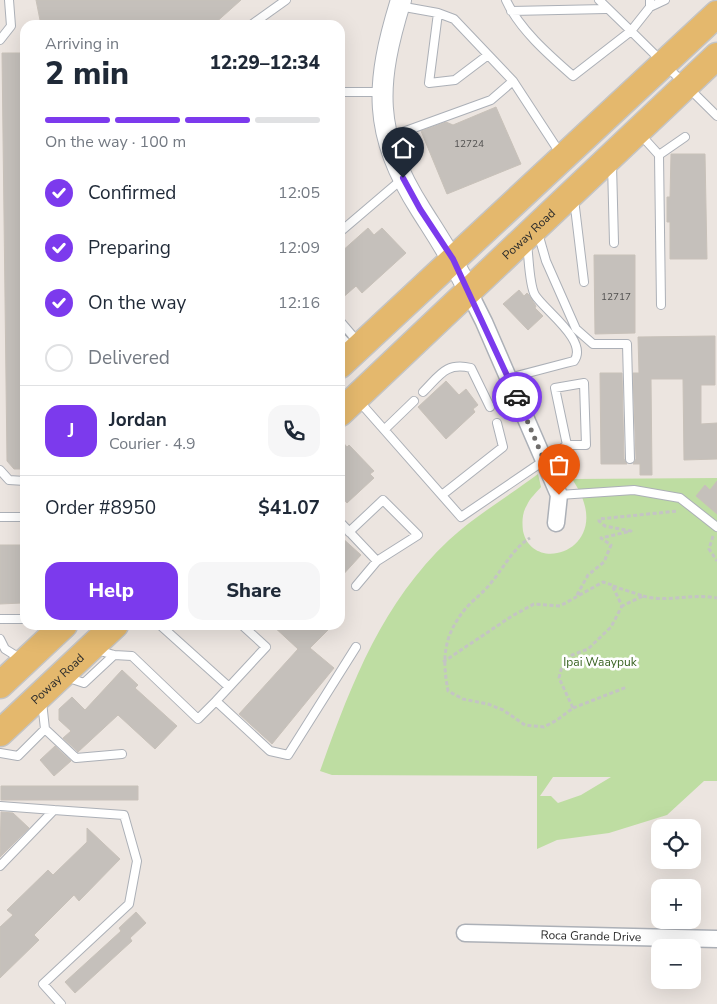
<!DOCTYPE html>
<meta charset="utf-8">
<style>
:root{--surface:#fff;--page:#f6f6f7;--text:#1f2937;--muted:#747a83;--line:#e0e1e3;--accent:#7c3aed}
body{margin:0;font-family:"Nunito Sans",sans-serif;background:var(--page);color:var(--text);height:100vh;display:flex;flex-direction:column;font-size:19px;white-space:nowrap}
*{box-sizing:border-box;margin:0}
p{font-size:16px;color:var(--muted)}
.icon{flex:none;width:28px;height:28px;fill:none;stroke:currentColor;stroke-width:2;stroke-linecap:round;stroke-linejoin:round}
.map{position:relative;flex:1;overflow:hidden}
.drawer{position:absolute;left:20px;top:20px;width:325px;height:610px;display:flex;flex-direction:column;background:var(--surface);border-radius:15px;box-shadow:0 5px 20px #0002}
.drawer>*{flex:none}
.tools{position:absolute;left:651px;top:819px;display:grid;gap:10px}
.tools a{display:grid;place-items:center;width:50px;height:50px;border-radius:10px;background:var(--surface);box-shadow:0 5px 20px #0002;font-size:25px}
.pin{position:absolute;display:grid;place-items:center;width:42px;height:42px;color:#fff;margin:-51px -21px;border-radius:50% 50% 50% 0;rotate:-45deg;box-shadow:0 0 5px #0007}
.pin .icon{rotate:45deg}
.courier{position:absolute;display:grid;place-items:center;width:50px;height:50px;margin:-25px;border:4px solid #7c3aed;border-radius:50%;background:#fff;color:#222;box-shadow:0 1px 6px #0007}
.summary em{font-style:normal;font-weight:800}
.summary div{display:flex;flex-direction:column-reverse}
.summary{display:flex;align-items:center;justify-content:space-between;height:85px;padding:0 25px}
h1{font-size:32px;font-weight:800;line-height:38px}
.bar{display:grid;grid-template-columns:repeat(4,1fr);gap:8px 5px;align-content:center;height:60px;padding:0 25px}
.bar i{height:6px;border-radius:4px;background:var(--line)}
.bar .on{background:var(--accent)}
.bar p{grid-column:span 4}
.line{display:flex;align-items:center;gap:12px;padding:0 25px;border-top:1px solid var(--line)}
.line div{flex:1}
.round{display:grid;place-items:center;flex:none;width:52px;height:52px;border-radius:15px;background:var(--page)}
ol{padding:0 25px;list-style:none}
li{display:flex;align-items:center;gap:15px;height:55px}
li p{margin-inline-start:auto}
li .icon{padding:5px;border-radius:50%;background:var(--accent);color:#fff;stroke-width:4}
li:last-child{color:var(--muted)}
li i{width:28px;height:28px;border:2px solid var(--line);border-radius:50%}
.primary-button{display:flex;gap:10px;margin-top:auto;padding:10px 25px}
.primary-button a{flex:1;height:58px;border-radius:15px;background:var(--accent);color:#fff;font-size:20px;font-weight:800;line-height:58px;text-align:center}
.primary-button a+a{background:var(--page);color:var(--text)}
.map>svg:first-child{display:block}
</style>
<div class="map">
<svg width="717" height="1004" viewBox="0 0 717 1004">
<rect width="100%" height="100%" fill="#ece5e0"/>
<!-- green -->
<path fill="#bedda2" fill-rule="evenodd" d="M538 474 541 487C536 493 530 498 527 505 522 513 522 522 523 531 533 578 620 548 572 479L717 478V781H704L667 815 609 833 557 840 537 849V776L332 775 320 771C351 685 381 604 449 540 475 516 510 495 538 474ZM553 777H611L581 795 558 803 551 796H540Z"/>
<!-- building -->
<path fill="#c5c0bb" stroke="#c8c1b9" d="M36 0H241L213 25H41Z
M2 53H25V469H14L7 461Z
M496 107 521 164 447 194 421 131 446 122 453 125Z
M671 154H705L707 259H670V222H667V197H670Z
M368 228 374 235 382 228 406 253 362 293 356 286 340 300V253Z
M594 255H635V333L595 334Z
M519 290 524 296 527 293 529 295 536 306 535 308 543 316 528 330 503 304Z
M715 336V385H701V424L717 423V459L684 460 683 379H651L652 475H640V464H633L636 459 633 373H639L638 337Z
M600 373H622L624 459 627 464H601Z
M446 381 459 395 466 389 478 405 473 409 475 412 446 439 418 407Z
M340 439 347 447 349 445 374 471 370 474 374 478 347 503 340 495Z
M717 481V514L696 496 705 485 710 490Z
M340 536 361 555 340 578Z
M0 545H21L22 603 0 604Z
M272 625H333L310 648 334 668 272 744 239 714 298 649Z
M122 670 138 685 135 688 177 726 155 749 118 715 78 752 63 738 71 731 59 720V709L72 697 85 710Z
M55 746 71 761 54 776 40 760Z
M1 786H138V800H1Z
M1 812 13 813 29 828 0 857Z
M87 828 120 859 79 901 74 895 34 935 39 940 0 978V927L13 915 7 910 48 870 53 875 87 842Z
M136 912 146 923 130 938 132 941 75 993 65 982 121 931 119 928Z"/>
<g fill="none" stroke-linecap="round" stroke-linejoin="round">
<!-- service casing -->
<g stroke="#acb0b7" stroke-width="10">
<path id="service" d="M506 0C519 29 549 55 573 76L631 31 599 0
M650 0V7L631 31 717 116
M399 6 438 13 454 19 513 81 560 153
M650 7 665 0
M511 11 606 9
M438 13 429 83 455 80 488 55
M251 25 286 0
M0 40 11 26 9 0
M340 92H381
M640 134 659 155 661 305
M389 137 491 100 513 81
M659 155 685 137
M612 164 614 243
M574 199 584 282
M340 232 401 180
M538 233 546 261 576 329 593 344H627L630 459
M340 321 358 342
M340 336 352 349
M509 378 566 363 574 361C589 341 544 310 535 295 529 285 529 257 527 245
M423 392C440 375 446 362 471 368L490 407
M358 400 461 517 567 445 555 388 584 383 586 445H567
M385 429 414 401
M0 470 9 480 25 481
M442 495 503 447 497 423
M559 495 634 490 680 498 717 527
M0 517H25
M340 522 377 561 356 586
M349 532 383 500 418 535 377 561
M0 619H25
M160 625 229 687 266 647 242 625
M0 639 5 649 21 659
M97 650 114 655 132 656 198 719 216 701
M66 677 84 683 114 655
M229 687 216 701 270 751 288 755 356 647
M45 729 76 758 122 754
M0 753 18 756 45 729 42 702
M0 806 54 810
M0 866 54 810 124 815 137 861 129 904 43 984 61 1004"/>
</g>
<!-- minor casing -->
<g stroke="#acb0b7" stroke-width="19">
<g id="minor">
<path d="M469 292 484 322 559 495 556 523"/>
<path id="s1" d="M465 933 717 939"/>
</g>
</g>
<!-- tertiary casing -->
<g stroke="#acb0b7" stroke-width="22">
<path id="tertiary" d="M401 0C375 84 372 133 421 210 438 237 455 262 469 292"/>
</g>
<!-- primary casing -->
<g stroke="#c4c4c4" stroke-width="29">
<g id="primary">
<path d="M340 365 717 14"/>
<path id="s2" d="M340 413 717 56"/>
<path d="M0 685 64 625"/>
<path id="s3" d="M0 733 115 625"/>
</g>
</g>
<!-- path -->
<path stroke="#c4c4c4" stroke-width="3" stroke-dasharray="4 2.5" stroke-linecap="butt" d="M713 536 709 549 717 561
M613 586 643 596 622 606
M577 595 588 575 604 562 611 545 601 538 631 531 605 526 599 521V519L678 511
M643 596C668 603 692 593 717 598
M443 662 512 616 534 604 560 606 603 582 612 585 622 606 611 627 588 649 572 655 562 666 559 678 573 708 557 720 544 727 525 725 503 710 488 704 463 699 448 691C442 658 443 636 466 608 473 600 483 593 490 584 504 568 512 549 530 538
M573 708 627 687"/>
<!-- service -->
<use href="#service" stroke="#fff" stroke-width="8"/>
<!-- minor -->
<use href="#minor" stroke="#fff" stroke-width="16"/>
<!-- tertiary -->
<use href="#tertiary" stroke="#fff" stroke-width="20"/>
<!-- primary -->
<use href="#primary" stroke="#e4b86d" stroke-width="26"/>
</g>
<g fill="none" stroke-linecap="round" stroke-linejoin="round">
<!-- done -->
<path stroke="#6f6d6b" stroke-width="5" stroke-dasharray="0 9" d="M517 397 559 495"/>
<!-- route -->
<path stroke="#7c3aed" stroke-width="6" d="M403 178 420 209 453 259 517 397"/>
</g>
<g text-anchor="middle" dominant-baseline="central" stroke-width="5" stroke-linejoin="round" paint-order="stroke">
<!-- number labels -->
<g font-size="10" fill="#525150">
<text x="469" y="144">12724</text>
<text x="616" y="297">12717</text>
</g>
<!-- street labels -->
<g font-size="12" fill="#2c2c2c" stroke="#fff">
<text stroke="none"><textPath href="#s2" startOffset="260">Poway Road</textPath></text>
<text stroke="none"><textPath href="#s3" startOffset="79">Poway Road</textPath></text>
<text stroke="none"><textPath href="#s1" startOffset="126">Roca Grande Drive</textPath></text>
</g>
<!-- park labels -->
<g font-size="12" fill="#396322" stroke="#fff">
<text x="600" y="662">Ipai Waaypuk</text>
</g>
</g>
</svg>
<div class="tools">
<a><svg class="icon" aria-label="locate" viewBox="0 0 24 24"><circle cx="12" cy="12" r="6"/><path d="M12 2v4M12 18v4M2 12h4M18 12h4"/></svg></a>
<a>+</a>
<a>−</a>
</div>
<div class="pin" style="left:559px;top:495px;background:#ea580c"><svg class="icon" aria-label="bag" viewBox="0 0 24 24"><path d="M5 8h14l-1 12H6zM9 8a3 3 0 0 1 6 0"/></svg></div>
<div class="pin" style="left:403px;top:178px;background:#1f2937"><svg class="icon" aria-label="home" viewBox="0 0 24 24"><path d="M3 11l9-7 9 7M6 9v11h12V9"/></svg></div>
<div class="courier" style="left:517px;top:397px"><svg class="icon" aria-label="car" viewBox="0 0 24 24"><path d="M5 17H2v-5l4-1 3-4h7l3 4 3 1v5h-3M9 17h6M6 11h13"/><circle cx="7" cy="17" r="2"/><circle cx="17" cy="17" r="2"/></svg></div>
<section class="drawer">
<div class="summary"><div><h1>2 min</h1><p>Arriving in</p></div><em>12:29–12:34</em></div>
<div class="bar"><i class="on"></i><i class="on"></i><i class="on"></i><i></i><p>On the way · 100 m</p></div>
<ol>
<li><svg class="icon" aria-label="check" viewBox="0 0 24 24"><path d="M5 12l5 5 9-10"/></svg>Confirmed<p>12:05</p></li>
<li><svg class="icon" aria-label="check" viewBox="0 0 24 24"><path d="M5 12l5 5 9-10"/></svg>Preparing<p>12:09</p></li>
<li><svg class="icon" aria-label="check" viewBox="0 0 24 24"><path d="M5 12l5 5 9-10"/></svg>On the way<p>12:16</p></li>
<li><i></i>Delivered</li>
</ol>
<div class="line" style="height:90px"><b class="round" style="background:var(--accent);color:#fff">J</b><div><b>Jordan</b><p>Courier · 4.9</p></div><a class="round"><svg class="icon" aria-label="phone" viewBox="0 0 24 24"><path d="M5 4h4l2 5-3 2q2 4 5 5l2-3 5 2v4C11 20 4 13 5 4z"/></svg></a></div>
<div class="line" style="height:65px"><div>Order #8950</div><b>$41.07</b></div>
<div class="primary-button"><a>Help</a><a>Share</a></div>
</section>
</div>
